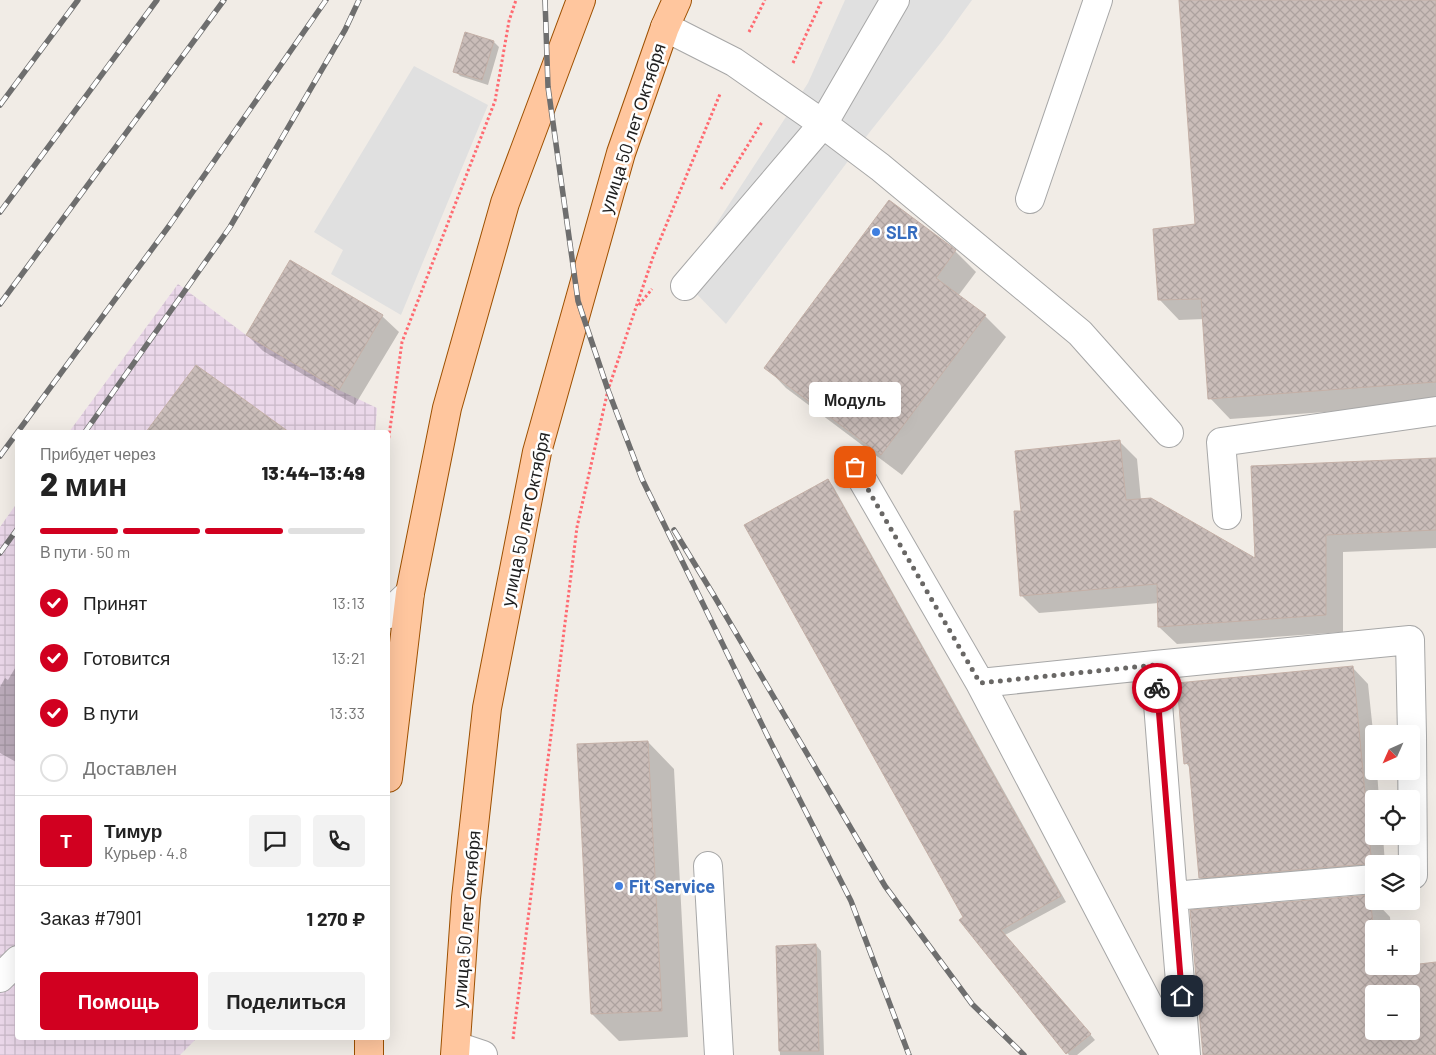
<!DOCTYPE html>
<html lang="ru">
<meta charset="utf-8">
<style>
:root{--surface:#fff;--page:#f2f2f2;--text:#222;--muted:#767676;--line:#e0e0e0;--accent:#d10020}
body{margin:0;font-family:Barlow,sans-serif;background:var(--page);color:var(--text);height:100vh;display:flex;flex-direction:column;font-size:19px;white-space:nowrap}
*{box-sizing:border-box;margin:0}
p{font-size:16px;color:var(--muted)}
.icon{flex:none;width:28px;height:28px;fill:none;stroke:currentColor;stroke-width:2;stroke-linecap:round;stroke-linejoin:round}
.map{position:relative;flex:1;overflow:hidden}
.panel{position:absolute;left:15px;top:430px;width:375px;height:610px;display:flex;flex-direction:column;background:var(--surface);border-radius:5px;box-shadow:0 5px 20px #0002}
.panel>*{flex:none}
.needle{width:32px;rotate:225deg}
.fabs{position:absolute;left:1365px;top:725px;display:grid;gap:10px}
.fabs a{display:grid;place-items:center;width:55px;height:55px;border-radius:5px;background:var(--surface);box-shadow:0 5px 20px #0002;font-size:25px}
.pin{position:absolute;display:grid;place-items:center;width:42px;height:42px;color:#fff;margin:-21px;border-radius:10px;box-shadow:0 2px 8px #0006}
.courier{position:absolute;display:grid;place-items:center;width:50px;height:50px;margin:-25px;border:4px solid #d10020;border-radius:50%;background:#fff;color:#222;box-shadow:0 1px 6px #0007}
.bubble{position:absolute;height:35px;border-radius:5px;background:var(--surface);box-shadow:0 5px 20px #0002;font-size:16px;font-weight:800;line-height:35px;text-align:center}
.headline em{font-style:normal;font-weight:800}
.headline div{display:flex;flex-direction:column-reverse}
.headline{display:flex;align-items:center;justify-content:space-between;height:85px;padding:0 25px}
h1{font-size:32px;font-weight:800;line-height:38px}
.bar{display:grid;grid-template-columns:repeat(4,1fr);gap:8px 5px;align-content:center;height:60px;padding:0 25px}
.bar i{height:6px;border-radius:4px;background:var(--line)}
.bar .selected{background:var(--accent)}
.bar p{grid-column:span 4}
.line{display:flex;align-items:center;gap:12px;padding:0 25px;border-top:1px solid var(--line)}
.line div{flex:1}
.round{display:grid;place-items:center;flex:none;width:52px;height:52px;border-radius:5px;background:var(--page)}
ol{padding:0 25px;list-style:none}
li{display:flex;align-items:center;gap:15px;height:55px}
li p{margin-inline-start:auto}
li .icon{padding:5px;border-radius:50%;background:var(--accent);color:#fff;stroke-width:4}
li:last-child{color:var(--muted)}
li i{width:28px;height:28px;border:2px solid var(--line);border-radius:50%}
.button{display:flex;gap:10px;margin-top:auto;padding:10px 25px}
.button a{flex:1;height:58px;border-radius:5px;background:var(--accent);color:#fff;font-size:20px;font-weight:800;line-height:58px;text-align:center}
.button a+a{background:var(--page);color:var(--text)}
.map>svg:first-child{display:block}
</style>
<div class="map">
<svg width="1436" height="1055" viewBox="0 0 1436 1055">
<defs>
<pattern id="industrial-grid" width="8" height="8" patternUnits="userSpaceOnUse" patternTransform="scale(1.25)"><rect width="8" height="8" fill="#ebd8ea"/><path d="M0 4h8M4 0v8" fill="none" stroke="#c9b9c8"/></pattern>
<pattern id="building-cross-hatch" width="8" height="8" patternUnits="userSpaceOnUse" patternTransform="scale(1.25)"><rect width="8" height="8" fill="#cabdb9"/><path d="M0 0l8 8M0 8l8-8" fill="none" stroke="#ada29f"/></pattern>
</defs>
<rect width="100%" height="100%" fill="#f1ece6"/>
<!-- industrial -->
<path fill="url(#industrial-grid)" d="M178 284 246 335 339 390 377 408 375 432H69Z
M17 503 18 1038H197L180 1055H0V527Z"/>
<!-- parking -->
<path fill="#e0e0e0" d="M845 0H972L943 40 869 133 726 324 681 278 808 83Z
M414 66 488 105 401 315 331 274 343 250 314 232Z"/>
<!-- shadow -->
<path fill="#0003" fill-rule="evenodd" d="M1180 0H1436V404L1230 419 1210 398 1204 319 1179 320 1159 299 1197 225Z
M466 33 494 42 499 47 488 85 460 76 455 71Z
M889 201 955 251 976 272 958 296 985 316 1006 337 902 475 786 388 766 367Z
M382 316 399 332 355 405 263 351 247 335Z
M196 366 286 432H148Z
M1119 441 1137 459 1141 500 1256 560 1436 459V548L1343 552V632L1177 644 1159 627V603L1039 613 1021 595 1022 512Z
M827 480 833 486 1066 902 1005 935 1095 1040 1077 1055H1069L961 920 964 917Z
M18 663V763L0 753V687L5 678 8 680Z
M1352 667 1368 684 1374 741V771H1377L1379 799H1374V836H1383L1385 864H1374V880L1216 894 1200 878 1190 768 1186 763Z
M648 742 674 769 688 1037 619 1041 592 1014Z
M1370 896 1390 917 1391 929H1374V966L1395 967 1436 964V1055H1204ZM1374 994H1411V1031H1374Z
M816 945 821 951 824 1055H780L777 947Z"/>
<!-- building -->
<path fill="url(#building-cross-hatch)" stroke="#c4b0a7" fill-rule="evenodd" d="M1179 0H1436V382L1208 399 1201 299 1158 300 1153 229 1195 224Z
M465 32 494 41 482 80 453 72Z
M889 200 956 250 936 278 986 315 881 455 764 368Z
M290 260 383 315 339 390 246 335Z
M196 365 231 390 289 432H146Z
M1120 440 1126 500 1151 498 1255 558 1251 466 1436 458V530L1326 535V615L1158 627 1157 584 1020 596 1014 511H1021L1015 451Z
M828 479 1061 896 1001 930 1091 1034 1066 1054 959 920 963 917 744 525Z
M1353 666 1371 856H1367V864L1199 878 1189 763 1184 764 1177 683Z
M648 741 662 1011 591 1014 577 744Z
M1370 895 1374 934V968L1411 966V965L1436 962V1055H1203L1190 910ZM1374 994H1411V1031H1374Z
M816 944 819 1051H779L776 946Z"/>
<g fill="none" stroke-linecap="round" stroke-linejoin="round">
<!-- minor casing -->
<g stroke="#a7a7a7" stroke-width="30">
<path id="minor" d="M895 0 823 124 880 167 1080 333 1169 433
M665 27 734 62 823 124 685 286
M1030 199 1098 0
M855 467 980 683 1155 665
M1227 515 1221 442 1436 411
M388 614 410 593
M980 683 1175 1055
M708 866 719 1055
M1374 879 1173 896 1155 665 1410 640 1412 736 1413 875H1411
M1173 896 1186 1055
M0 978 18 960
M456 1046 483 1055"/>
</g>
<!-- major casing -->
<g stroke="#9d5000" stroke-width="30">
<path id="major" d="M388 778 410 593 447 408 505 203 581 0
M369 1055V1038
M455 1055 466 898 487 708 537 452 621 153 665 27 677 0"/>
</g>
<!-- path -->
<path stroke="#ff6a71" stroke-width="3" stroke-dasharray="2.5 2.5" stroke-linecap="butt" d="M749 32 765 0
M793 63 822 0
M721 189 762 122
M639 305 652 289
M388 443 402 342 495 101 509 21 516 0
M513 1039 577 527 608 390 653 257 720 94"/>
<!-- minor -->
<use href="#minor" stroke="#fff" stroke-width="28"/>
<!-- major -->
<use href="#major" stroke="#ffc69e" stroke-width="28"/>
<!-- rail casing -->
<g stroke="#6e6e6e" stroke-width="5.5">
<path id="rail" d="M545 0 548 87 578 301 608 390 642 479 769 739 851 901 909 1055
M0 105 78 0
M0 212 157 0
M0 304 224 0
M85 432 230 227 345 30 359 0
M0 456 169 226 326 0
M674 530 713 594 885 886 972 1004 1024 1055
M0 553 18 528"/>
</g>
<!-- rail -->
<use href="#rail" stroke="#fff" stroke-width="4" stroke-dasharray="11" stroke-linecap="butt"/>
</g>
<g fill="none" stroke-linecap="round" stroke-linejoin="round">
<!-- done -->
<path stroke="#696765" stroke-width="5" stroke-dasharray="0 9" d="M855 467 980 683 1155 665 1157 688"/>
<!-- route -->
<path stroke="#d10020" stroke-width="6" d="M1157 688 1182 996"/>
</g>
<!-- markers -->
<g fill="#3f7fe0" stroke="#fff" stroke-width="2">
<circle cx="876" cy="232" r="5"/>
<circle cx="619" cy="886" r="5"/>
</g>
<g text-anchor="middle" dominant-baseline="central" stroke-width="5" stroke-linejoin="round" paint-order="stroke">
<!-- street labels -->
<g font-size="18" fill="#202020" stroke="#fff">
<text transform="translate(632 128) rotate(-72)">улица 50 лет Октября</text>
<text transform="translate(525 519) rotate(-78)">улица 50 лет Октября</text>
<text transform="translate(466 919) rotate(-85)">улица 50 лет Октября</text>
</g>
<!-- shop labels -->
<g font-size="18" font-weight="bold" fill="#366cbe" stroke="#fff" text-anchor="start">
<text x="886" y="232">SLR</text>
<text x="629" y="886">Fit Service</text>
</g>
</g>
</svg>
<div class="fabs">
<a><svg class="needle" viewBox="-14 -14 28 28"><path d="M0-13l5 13h-10z" fill="#e53935"/><path d="M0 13l5-13h-10z" fill="#767676"/></svg></a>
<a><svg class="icon" aria-label="locate" viewBox="0 0 24 24"><circle cx="12" cy="12" r="6"/><path d="M12 2v4M12 18v4M2 12h4M18 12h4"/></svg></a>
<a><svg class="icon" aria-label="layers" viewBox="0 0 24 24"><path d="M12 4l9 5-9 5-9-5zM3 14l9 5 9-5"/></svg></a>
<a>+</a>
<a>−</a>
</div>
<div class="pin" style="left:855px;top:467px;background:#ea580c"><svg class="icon" aria-label="bag" viewBox="0 0 24 24"><path d="M5 8h14l-1 12H6zM9 8a3 3 0 0 1 6 0"/></svg></div>
<div class="pin" style="left:1182px;top:996px;background:#1f2937"><svg class="icon" aria-label="home" viewBox="0 0 24 24"><path d="M3 11l9-7 9 7M6 9v11h12V9"/></svg></div>
<div class="courier" style="left:1157px;top:688px"><svg class="icon" aria-label="bike" viewBox="0 0 24 24"><circle cx="6" cy="16" r="4"/><circle cx="18" cy="16" r="4"/><path d="M6 16l4-8h5l3 8M10 8l3 8H6M13 5h3"/></svg></div>
<div class="bubble" style="left:809px;top:382px;width:92px">Модуль</div>
<section class="panel">
<div class="headline"><div><h1>2 мин</h1><p>Прибудет через</p></div><em>13:44–13:49</em></div>
<div class="bar"><i class="selected"></i><i class="selected"></i><i class="selected"></i><i></i><p>В пути · 50 m</p></div>
<ol>
<li><svg class="icon" aria-label="check" viewBox="0 0 24 24"><path d="M5 12l5 5 9-10"/></svg>Принят<p>13:13</p></li>
<li><svg class="icon" aria-label="check" viewBox="0 0 24 24"><path d="M5 12l5 5 9-10"/></svg>Готовится<p>13:21</p></li>
<li><svg class="icon" aria-label="check" viewBox="0 0 24 24"><path d="M5 12l5 5 9-10"/></svg>В пути<p>13:33</p></li>
<li><i></i>Доставлен</li>
</ol>
<div class="line" style="height:90px"><b class="round" style="background:var(--accent);color:#fff">Т</b><div><b>Тимур</b><p>Курьер · 4.8</p></div><a class="round"><svg class="icon" aria-label="chat" viewBox="0 0 24 24"><path d="M4 5h16v11H9l-5 4z"/></svg></a><a class="round"><svg class="icon" aria-label="phone" viewBox="0 0 24 24"><path d="M5 4h4l2 5-3 2q2 4 5 5l2-3 5 2v4C11 20 4 13 5 4z"/></svg></a></div>
<div class="line" style="height:65px"><div>Заказ #7901</div><b>1 270 ₽</b></div>
<div class="button"><a>Помощь</a><a>Поделиться</a></div>
</section>
</div>
